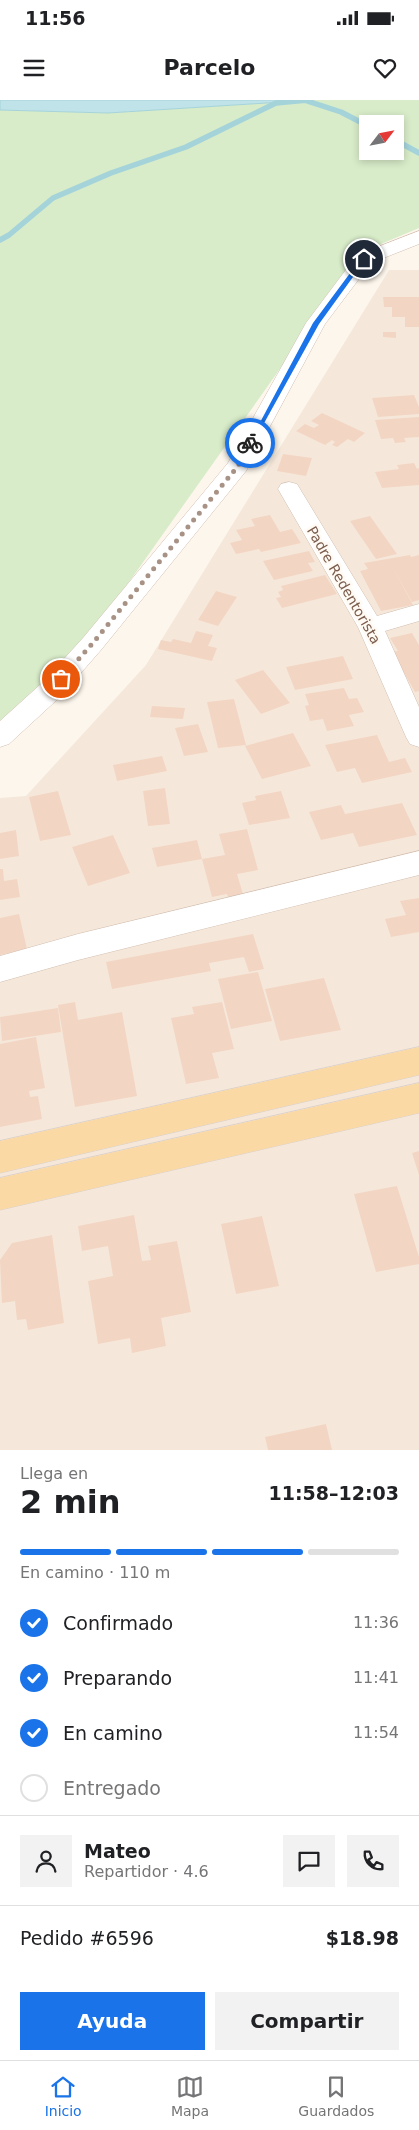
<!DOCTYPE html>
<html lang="es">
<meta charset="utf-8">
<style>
:root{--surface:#fff;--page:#f2f2f2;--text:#202124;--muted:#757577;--line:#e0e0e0;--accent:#1a73e8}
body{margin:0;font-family:"DejaVu Sans",sans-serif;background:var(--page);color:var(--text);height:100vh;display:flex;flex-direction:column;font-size:19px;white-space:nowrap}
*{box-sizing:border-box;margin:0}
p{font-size:16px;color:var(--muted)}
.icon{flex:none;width:28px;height:28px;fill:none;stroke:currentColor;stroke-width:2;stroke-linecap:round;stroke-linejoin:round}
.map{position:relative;height:1350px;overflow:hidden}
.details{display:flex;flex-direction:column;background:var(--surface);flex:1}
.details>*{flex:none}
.needle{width:32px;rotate:58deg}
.fabs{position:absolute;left:359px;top:15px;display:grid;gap:10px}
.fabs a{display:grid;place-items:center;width:45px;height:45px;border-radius:0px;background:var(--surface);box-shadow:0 2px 8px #0003;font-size:25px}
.pin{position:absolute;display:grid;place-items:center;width:42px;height:42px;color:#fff;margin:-21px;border:2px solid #fff;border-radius:50%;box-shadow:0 1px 5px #0007}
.courier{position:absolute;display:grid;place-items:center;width:50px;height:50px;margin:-25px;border:4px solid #1a73e8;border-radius:50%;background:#fff;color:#222;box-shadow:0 1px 6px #0007}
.summary em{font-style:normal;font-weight:600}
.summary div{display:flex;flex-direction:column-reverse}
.summary{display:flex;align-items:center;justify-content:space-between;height:85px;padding:0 20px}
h1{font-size:32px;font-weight:600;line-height:38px}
.bar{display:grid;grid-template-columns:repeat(4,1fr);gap:8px 5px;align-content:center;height:60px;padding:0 20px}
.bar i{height:6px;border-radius:4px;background:var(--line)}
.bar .active{background:var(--accent)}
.bar p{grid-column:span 4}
.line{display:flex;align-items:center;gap:12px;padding:0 20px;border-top:1px solid var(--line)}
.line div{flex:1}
.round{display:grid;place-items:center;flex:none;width:52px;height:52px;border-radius:0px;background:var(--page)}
ol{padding:0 20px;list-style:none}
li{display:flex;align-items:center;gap:15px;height:55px}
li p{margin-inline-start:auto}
li .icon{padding:5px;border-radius:50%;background:var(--accent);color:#fff;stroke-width:4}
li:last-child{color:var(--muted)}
li i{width:28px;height:28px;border:2px solid var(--line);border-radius:50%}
.button{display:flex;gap:10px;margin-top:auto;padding:10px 20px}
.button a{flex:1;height:58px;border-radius:0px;background:var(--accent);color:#fff;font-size:20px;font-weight:600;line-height:58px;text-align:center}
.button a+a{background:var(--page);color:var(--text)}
.status{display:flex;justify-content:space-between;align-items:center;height:35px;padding:0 25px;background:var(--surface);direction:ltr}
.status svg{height:14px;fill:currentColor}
header{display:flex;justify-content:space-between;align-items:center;height:65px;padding:0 20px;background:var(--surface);font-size:22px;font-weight:600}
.tab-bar{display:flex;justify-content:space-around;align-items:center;height:70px;border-top:1px solid var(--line);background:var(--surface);font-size:14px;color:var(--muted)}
.tab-bar a{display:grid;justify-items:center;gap:2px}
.tab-bar .active{color:var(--accent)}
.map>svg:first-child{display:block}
</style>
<div class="status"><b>11:56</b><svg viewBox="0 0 49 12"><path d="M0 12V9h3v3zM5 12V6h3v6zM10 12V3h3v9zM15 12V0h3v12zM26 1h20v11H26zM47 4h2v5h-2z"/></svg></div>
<header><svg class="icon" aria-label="menu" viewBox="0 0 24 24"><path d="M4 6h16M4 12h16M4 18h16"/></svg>Parcelo<svg class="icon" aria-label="heart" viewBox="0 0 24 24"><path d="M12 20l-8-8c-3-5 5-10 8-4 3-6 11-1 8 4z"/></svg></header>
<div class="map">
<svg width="419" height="1350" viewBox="0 0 419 1350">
<rect width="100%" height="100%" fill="#fdf6ec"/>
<!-- residential -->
<path fill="#f5e8da" d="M389 170H419V1350H0V698L26 696 146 565Z"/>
<!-- green -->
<path fill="#d8ecc9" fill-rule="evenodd" d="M314 0H419V128L381 144 340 184 54 588 0 626V10L108 13ZM368 24H395V51H368Z"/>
<!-- water -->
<path fill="#bfe3e8" stroke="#a5d3da" d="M0 0H314L108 13 0 10Z"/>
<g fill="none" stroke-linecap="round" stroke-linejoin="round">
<!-- stream -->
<path stroke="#a5d3da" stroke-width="5.5" d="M307 1 341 12 368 26
M395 40 419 53
M0 140 9 135 53 98 111 73 186 47 276 3 308 0"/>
</g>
<!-- building -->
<path fill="#f3d5c3" d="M383 197H419V227H405V217H392V207H384Z
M383 232H396V238L383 237Z
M414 295 419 307V314L378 317 372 298Z
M322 313 365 333 354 342 348 339 337 347 332 345 335 342 332 340 325 345 296 331 305 324 314 328 319 325 311 321Z
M419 317V337L404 338 406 342 395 343 393 338 381 339 375 320Z
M283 354 312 358 306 376 277 371Z
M414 363 417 369 419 368V385L382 388 375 372 399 369 397 365Z
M270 415 280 432 292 429 301 443 261 452 259 449 236 454 230 443 242 440 236 430 255 426 251 419Z
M370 416 397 454 376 459 350 421Z
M309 451 315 462 308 463 313 471 274 480 263 461Z
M410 455 411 457 419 455V500L412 502 392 466 413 505 381 511 360 471 368 469 364 463Z
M325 475 337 494 282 508 276 498 281 497 278 492 283 490 281 486Z
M216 491 237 497 218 526 198 520Z
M196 531 213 535 208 546 217 548 212 561 158 549 161 540 171 542 173 539 191 543Z
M412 533 419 545V591L415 592 392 552 398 551 390 538Z
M343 556 353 579 295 590 286 567Z
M263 570 290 603 261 614 235 580Z
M344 588 349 599 357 598 364 612 349 615 354 626 327 631 323 619 310 621 305 606 309 605 305 594Z
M234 599 246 645 218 648 207 602Z
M152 606 185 608 183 619 150 617Z
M198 624 208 652 184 656 175 628Z
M293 633 311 666 262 679 245 646Z
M377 635 389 662 405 658 412 672 362 683 355 668 337 672 325 645Z
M162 656 167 671 117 681 113 665Z
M165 688 170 724 148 726 143 691Z
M58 691 71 735 40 741 29 697Z
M281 691 290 718 249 725 242 703 256 700 255 696Z
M402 703 417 735 359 747 353 733 321 740 309 712 341 705 345 714Z
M247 729 258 770 237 774 243 794 228 797 227 794 212 797 202 759 225 755 219 734Z
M16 730 19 756 0 759V733Z
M113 735 130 773 88 786 72 747Z
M197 740 202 759 157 767 152 748Z
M0 769H3L4 781 17 779 20 797 0 800Z
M419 798V832L391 837 385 819 406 815 400 801Z
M19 814 27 849 0 855V818Z
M253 834 264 869 249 872 244 857 209 863 211 871 112 889 106 862Z
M258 872 272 921 231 929 218 879Z
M324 878 341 930 280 941 265 889Z
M75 902 78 920 122 912 137 996 75 1007 58 905Z
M222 902 234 949 212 953 219 978 186 984 171 918 194 914 192 907Z
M58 908 61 932 2 941 0 917Z
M36 937 45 988 29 991 30 997 38 996 42 1019 0 1027V944Z
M419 1051V1075L412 1053Z
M397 1086 419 1157V1164L376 1172 354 1094Z
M134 1115 142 1161 151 1160 148 1146 177 1141 191 1212 161 1218 166 1246 132 1253 130 1238 98 1244 88 1181 113 1176 108 1146 82 1151 78 1126Z
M262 1116 279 1186 236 1194 221 1124Z
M52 1135 64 1223 28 1230 26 1219 17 1220 15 1201 2 1203 0 1160 12 1143Z
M326 1324 332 1350H268L265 1337Z"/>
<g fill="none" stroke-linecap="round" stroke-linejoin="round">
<!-- minor casing -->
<g stroke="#d1beb0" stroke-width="1">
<path id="minor" d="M419 131V144L371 163 325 224 246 371 101 550 60 597 9 644 0 647V621L42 583 83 538 228 363 306 223 357 155Z
M289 382 297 384 300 389 377 516 419 504V521L385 531 419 607V647L410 644 406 637 358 527 278 389 281 384Z
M419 751V775L78 860 0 882V856L78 834Z"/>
</g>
<!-- major casing -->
<g stroke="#dad1cd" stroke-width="1">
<path id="major" d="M419 947V975L0 1073V1041Z
M419 983V1013L0 1110V1078Z"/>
</g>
<!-- minor -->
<use href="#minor" fill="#fff" fill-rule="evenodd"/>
<!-- major -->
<use href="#major" fill="#fbd9a5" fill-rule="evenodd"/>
</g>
<!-- route -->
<path fill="#1a73e8" d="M362 157 366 159 319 224 253 343 248 345 313 223Z"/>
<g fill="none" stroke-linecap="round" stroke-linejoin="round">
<!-- done -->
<path stroke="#a89285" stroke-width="5" stroke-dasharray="0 9" d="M61 579 92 544 238 366 250 343"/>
</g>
<g text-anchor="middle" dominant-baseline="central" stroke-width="5" stroke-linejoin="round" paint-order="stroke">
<!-- street labels -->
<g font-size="14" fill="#7a5c4d" stroke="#fffaf3">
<text transform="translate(344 485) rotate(60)">Padre Redentorista</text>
</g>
</g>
</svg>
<div class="fabs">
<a><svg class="needle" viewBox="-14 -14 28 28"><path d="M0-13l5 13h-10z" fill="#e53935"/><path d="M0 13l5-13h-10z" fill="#757577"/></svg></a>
</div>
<div class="pin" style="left:61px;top:579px;background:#ea580c"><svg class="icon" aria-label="bag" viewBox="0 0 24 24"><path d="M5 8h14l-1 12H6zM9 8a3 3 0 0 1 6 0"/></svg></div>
<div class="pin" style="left:364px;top:159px;background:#1f2937"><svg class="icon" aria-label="home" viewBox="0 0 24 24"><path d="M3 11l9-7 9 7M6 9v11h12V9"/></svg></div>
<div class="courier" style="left:250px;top:343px"><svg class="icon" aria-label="bike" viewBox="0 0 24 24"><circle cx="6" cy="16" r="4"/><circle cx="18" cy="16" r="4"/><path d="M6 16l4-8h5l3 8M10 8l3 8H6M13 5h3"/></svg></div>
</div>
<section class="details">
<div class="summary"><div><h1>2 min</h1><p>Llega en</p></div><em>11:58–12:03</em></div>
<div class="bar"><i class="active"></i><i class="active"></i><i class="active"></i><i></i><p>En camino · 110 m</p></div>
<ol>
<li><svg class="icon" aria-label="check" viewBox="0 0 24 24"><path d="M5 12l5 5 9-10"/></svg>Confirmado<p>11:36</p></li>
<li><svg class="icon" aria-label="check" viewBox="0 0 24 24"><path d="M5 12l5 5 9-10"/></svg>Preparando<p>11:41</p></li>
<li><svg class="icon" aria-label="check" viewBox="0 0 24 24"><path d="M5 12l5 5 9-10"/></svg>En camino<p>11:54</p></li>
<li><i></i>Entregado</li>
</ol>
<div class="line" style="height:90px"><a class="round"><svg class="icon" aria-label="person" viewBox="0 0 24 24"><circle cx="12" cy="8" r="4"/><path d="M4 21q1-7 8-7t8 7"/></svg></a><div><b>Mateo</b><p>Repartidor · 4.6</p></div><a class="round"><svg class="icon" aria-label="chat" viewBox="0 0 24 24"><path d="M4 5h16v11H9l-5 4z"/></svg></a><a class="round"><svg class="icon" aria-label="phone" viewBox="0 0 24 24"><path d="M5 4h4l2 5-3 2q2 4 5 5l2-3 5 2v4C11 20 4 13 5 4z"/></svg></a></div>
<div class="line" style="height:65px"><div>Pedido #6596</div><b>$18.98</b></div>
<div class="button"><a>Ayuda</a><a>Compartir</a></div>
</section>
<nav class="tab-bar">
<a class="active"><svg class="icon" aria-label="home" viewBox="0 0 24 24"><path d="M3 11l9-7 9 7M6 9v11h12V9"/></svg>Inicio</a>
<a><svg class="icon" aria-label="map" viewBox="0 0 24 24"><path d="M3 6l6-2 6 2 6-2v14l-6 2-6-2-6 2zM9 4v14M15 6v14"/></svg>Mapa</a>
<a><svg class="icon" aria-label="saved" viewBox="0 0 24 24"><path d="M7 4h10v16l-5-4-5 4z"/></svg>Guardados</a>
</nav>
